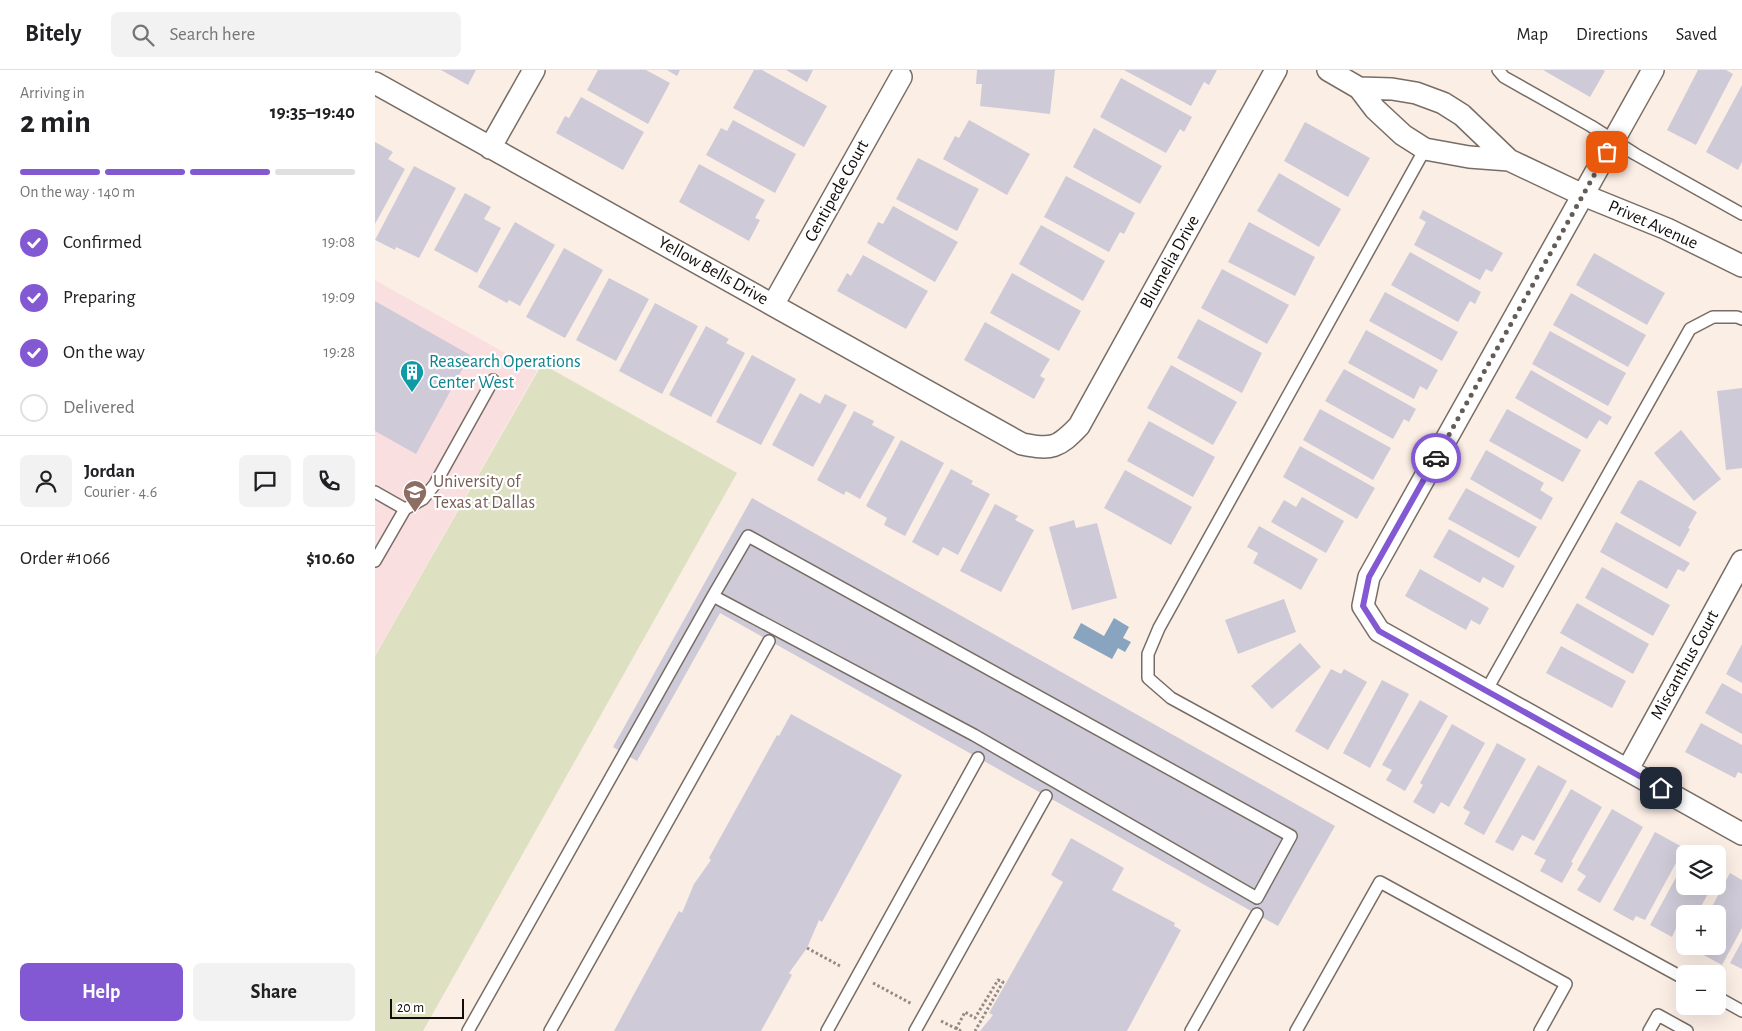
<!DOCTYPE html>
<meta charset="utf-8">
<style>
:root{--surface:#fff;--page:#f2f2f2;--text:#202124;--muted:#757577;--line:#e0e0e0;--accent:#8359d3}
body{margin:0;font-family:"Alegreya Sans",sans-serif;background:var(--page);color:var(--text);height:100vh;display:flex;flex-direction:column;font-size:19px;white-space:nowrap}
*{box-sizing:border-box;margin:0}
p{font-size:16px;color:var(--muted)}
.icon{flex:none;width:28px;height:28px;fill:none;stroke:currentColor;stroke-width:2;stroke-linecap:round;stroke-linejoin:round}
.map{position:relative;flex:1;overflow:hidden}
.drawer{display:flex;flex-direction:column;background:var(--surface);width:375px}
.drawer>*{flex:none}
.buttons{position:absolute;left:1301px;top:775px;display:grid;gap:10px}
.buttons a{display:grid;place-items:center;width:50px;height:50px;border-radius:8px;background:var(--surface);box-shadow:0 5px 20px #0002;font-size:25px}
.scale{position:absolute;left:15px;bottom:12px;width:74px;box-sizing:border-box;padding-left:5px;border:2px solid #120d0b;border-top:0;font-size:14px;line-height:18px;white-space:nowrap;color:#120d0b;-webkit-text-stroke:4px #fff;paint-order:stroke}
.pin{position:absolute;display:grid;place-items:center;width:42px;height:42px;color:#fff;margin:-21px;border-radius:10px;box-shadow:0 2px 8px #0006}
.courier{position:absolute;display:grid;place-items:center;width:50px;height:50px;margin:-25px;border:4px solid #8359d3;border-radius:50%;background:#fff;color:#222;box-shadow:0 1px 6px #0007}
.headline em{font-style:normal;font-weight:700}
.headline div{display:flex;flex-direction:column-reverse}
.headline{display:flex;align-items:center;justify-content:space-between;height:85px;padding:0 20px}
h1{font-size:32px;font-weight:700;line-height:38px}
.bar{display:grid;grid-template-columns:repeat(4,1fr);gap:8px 5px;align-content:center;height:60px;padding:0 20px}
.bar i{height:6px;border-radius:4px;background:var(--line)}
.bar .active{background:var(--accent)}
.bar p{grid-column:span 4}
.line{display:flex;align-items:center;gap:12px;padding:0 20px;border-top:1px solid var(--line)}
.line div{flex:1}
.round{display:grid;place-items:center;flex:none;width:52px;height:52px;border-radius:8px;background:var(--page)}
ol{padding:0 20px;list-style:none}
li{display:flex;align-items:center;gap:15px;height:55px}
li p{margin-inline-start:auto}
li .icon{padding:5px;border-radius:50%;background:var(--accent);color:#fff;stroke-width:4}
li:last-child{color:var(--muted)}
li i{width:28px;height:28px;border:2px solid var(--line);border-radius:50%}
.action{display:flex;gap:10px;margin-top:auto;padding:10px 20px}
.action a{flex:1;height:58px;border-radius:8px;background:var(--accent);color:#fff;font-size:20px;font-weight:700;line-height:58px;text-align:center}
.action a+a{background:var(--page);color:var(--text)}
header{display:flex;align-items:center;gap:30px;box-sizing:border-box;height:70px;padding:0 25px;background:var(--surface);border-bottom:1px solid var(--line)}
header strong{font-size:24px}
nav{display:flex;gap:28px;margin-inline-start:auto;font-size:18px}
.search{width:350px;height:45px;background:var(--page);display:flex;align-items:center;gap:12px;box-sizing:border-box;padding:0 18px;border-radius:8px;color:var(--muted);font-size:19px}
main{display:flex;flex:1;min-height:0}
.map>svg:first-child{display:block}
</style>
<header>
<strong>Bitely</strong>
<div class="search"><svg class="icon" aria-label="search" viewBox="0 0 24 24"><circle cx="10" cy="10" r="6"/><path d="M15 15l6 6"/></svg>Search here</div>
<nav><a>Map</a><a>Directions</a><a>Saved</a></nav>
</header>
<main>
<section class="drawer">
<div class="headline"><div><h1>2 min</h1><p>Arriving in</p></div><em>19:35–19:40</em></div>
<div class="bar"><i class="active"></i><i class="active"></i><i class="active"></i><i></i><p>On the way · 140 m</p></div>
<ol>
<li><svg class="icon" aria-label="check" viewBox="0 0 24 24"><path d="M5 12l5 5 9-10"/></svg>Confirmed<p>19:08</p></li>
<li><svg class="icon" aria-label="check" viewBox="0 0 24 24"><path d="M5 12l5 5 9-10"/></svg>Preparing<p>19:09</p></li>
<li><svg class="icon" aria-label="check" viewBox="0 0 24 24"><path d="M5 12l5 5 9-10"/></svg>On the way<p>19:28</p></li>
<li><i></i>Delivered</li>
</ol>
<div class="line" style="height:90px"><a class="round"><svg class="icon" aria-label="person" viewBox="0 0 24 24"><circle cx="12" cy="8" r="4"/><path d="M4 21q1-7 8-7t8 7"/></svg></a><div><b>Jordan</b><p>Courier · 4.6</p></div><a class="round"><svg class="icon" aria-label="chat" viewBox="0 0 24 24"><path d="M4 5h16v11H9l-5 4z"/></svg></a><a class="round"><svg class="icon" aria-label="phone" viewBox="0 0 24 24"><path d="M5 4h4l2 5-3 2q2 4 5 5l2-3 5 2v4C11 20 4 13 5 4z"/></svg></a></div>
<div class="line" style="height:65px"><div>Order #1066</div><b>$10.60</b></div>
<div class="action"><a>Help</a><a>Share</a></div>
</section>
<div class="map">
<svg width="1367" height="961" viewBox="0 0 1367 961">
<rect width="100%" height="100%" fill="#fbeee5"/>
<!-- education -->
<path fill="#fadfe0" d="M0 210 162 301 0 585Z"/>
<!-- green -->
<path fill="#dee0c2" d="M167 294 362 403 48 961H0V586Z"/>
<!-- water -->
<path fill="#89a4bf" d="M739 548 754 557 748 568 756 572 750 582 743 578 737 589 698 568 706 553 729 566Z"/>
<!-- building -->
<path fill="#cecad7" d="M66 0H101L93 15Z
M223 0H271L295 13 273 54 212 20Z
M292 0H305L302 6Z
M379 0H387L452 36 429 77 358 38Z
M411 0H438L432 12Z
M602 0H680L675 44 605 36 607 14H601Z
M749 0H842L834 15 829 12 816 36Z
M1168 0H1228L1230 1 1215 27Z
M1323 0H1351L1358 4 1321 75 1292 60Z
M746 8 817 47 809 62 805 59 791 83 725 47Z
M1367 15V92L1363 100 1331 82Z
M206 27 269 62 248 100 181 63 190 46 194 48Z
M358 50 421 84 400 123 331 85 346 58 352 61Z
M594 50 655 84 632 125 568 89 580 66 584 68Z
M930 52 995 88 973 127 909 91Z
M719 58 787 96 765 134 698 97Z
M0 72 18 82 13 89 30 99 0 154Z
M543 88 604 119 582 161 521 129Z
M324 94 390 130 380 148 385 150 374 171 304 132Z
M39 96 81 118 44 188 21 177 20 180 0 170Z
M904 103 966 139 944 177 882 141Z
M691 106 760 143 749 164 745 162 734 182 669 147Z
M90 123 116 137 109 149 126 158 102 203 59 180Z
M518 136 583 172 560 212 492 173 503 152 508 154Z
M1048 140 1128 183 1117 202 1111 199 1105 210 1039 175 1051 152 1044 148Z
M140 152 180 175 145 236 134 230 132 233 103 217Z
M874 152 940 187 920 226 853 192Z
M666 155 730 191 708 231 644 194Z
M189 178 228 200 190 268 151 247Z
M1035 182 1106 222 1100 234 1095 231 1083 252 1016 215Z
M1219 183 1290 223 1272 255 1201 215Z
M488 185 553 221 531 259 462 221 472 203 476 206Z
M847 199 914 235 892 274 826 238Z
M637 203 706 241 684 281 615 243Z
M234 208 274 229 241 291 201 270Z
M1010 222 1083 262 1067 291 994 251Z
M1196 223 1271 265 1253 297 1178 255Z
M0 231 95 285 41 384 0 361Z
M280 233 323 256 287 324 244 301Z
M823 249 887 283 867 323 802 288Z
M610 252 675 289 665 306 670 309 659 329 589 290Z
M331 256 354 269 351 273 370 283 336 347 294 325Z
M991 260 1063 300 1052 320 1045 316 1039 329 973 293Z
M1175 261 1251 303 1233 336 1157 294Z
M377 285 421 309 386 375 341 352Z
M796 295 862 332 838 375 772 338Z
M969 299 1041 339 1034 352 1029 349 1018 369 950 331Z
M1156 300 1237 347 1232 355 1224 350 1212 369 1140 328Z
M1367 318V398L1351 400 1342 321Z
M425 323 445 334 450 324 472 335 438 397 397 375Z
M945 339 1016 378 998 410 928 370Z
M1132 339 1206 380 1188 412 1114 371Z
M479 341 499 351 497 355 520 367 485 429 471 421 469 425 442 410Z
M774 351 840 387 818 427 752 391Z
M1306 360 1346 409 1319 431 1279 383Z
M526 370 569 393 530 466 509 455 512 448 491 436Z
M925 376 1000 418 982 449 908 407Z
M1111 380 1169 413 1165 420 1178 428 1166 450 1095 409Z
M576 399 598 411 596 414 615 424 583 485 568 477 563 486 537 472Z
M750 400 817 437 796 475 729 438Z
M1266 410 1322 442 1313 458 1315 459 1305 477 1245 443 1263 411Z
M1091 418 1162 457 1144 488 1073 449Z
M927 427 969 451 951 483 896 452 909 430 921 437Z
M377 428 960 756 903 856 345 543 262 691 238 677Z
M620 434 643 446 640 450 659 460 626 522 585 501Z
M699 450 701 458 722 453 742 528 697 540 674 457Z
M1241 452 1315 493 1309 502 1303 499 1292 519 1225 482Z
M884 456 943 489 926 520 878 493 883 483 872 477Z
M1074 459 1140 496 1128 518 1108 507 1105 513 1058 487Z
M1227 497 1295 535 1278 566 1210 528Z
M1045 499 1114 538 1105 555 1096 550 1091 560 1030 526Z
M909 529 921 562 863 584 850 550Z
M1202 533 1274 574 1258 604 1185 563Z
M925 573 946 597 897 639 876 616Z
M1367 574V613L1351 604Z
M1186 576 1251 611 1237 638 1171 603Z
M956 599 966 604 969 599 992 612 953 680 920 661Z
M1007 610 1034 624 995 698 968 683Z
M1347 613 1367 624V664L1330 643Z
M1045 630 1073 646 1030 721 1011 710 1017 700 1007 695Z
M416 644 527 705 447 852 444 850 432 878 414 903 417 905 386 961H239L304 841 307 843 319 814 336 790 334 788 402 665 404 666Z
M1326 653 1367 675V704L1363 702 1360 708 1310 682Z
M1077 654 1110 673 1074 737 1066 732 1059 744 1038 732 1048 715 1045 713Z
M1122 673 1151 689 1109 765 1089 754 1095 742 1088 738Z
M1163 695 1192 711 1159 771 1147 765 1138 781 1120 772Z
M1196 719 1227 737 1196 792 1198 793 1187 813 1165 801 1171 790 1159 784Z
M1237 739 1268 757 1225 833 1202 820 1211 806 1202 800Z
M1280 762 1309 778 1270 850 1261 846 1258 851 1238 840Z
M696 768 749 798 737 820 800 853 799 856 806 860 752 961H605L618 945 614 943 688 812 676 805Z
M1310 791V816H1337L1322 844H1310V863L1301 858 1297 867 1275 855Z
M1342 795 1347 797 1342 806Z
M1355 803 1367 810V858L1347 895 1312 876H1342V844H1333Z
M1367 871V899L1355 893Z"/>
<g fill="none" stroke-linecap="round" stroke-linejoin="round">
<!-- lane casing -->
<g stroke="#786d65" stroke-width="14">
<path id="lane" d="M1123 0 1129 7 1216 56 1260 84 1367 144
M1050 79 784 558 773 584V608L796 628 1310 909
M0 422 30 439 0 491
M30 439 48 429 60 414 118 310
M1111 621 1315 259 1338 247H1362L1367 249
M1342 927 1367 941
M93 961 338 526 373 466 916 766 882 828 599 665 338 526
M175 961 394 571
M452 961 603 688
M540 961 671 726
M816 961 882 844
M921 961 1005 812 1191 914 1165 961
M1274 961 1283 945 1312 961"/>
</g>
<!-- street casing -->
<g stroke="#786d65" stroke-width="24">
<path id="street" d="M953 0 984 18 1000 39 1028 65 1050 79 1094 87 1134 90
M1278 0 994 507 988 536 1004 561 1367 764
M0 13 647 374C677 380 683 378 704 356L901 0
M984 18 1017 19 1041 23 1068 33 1087 45 1134 90 1208 125 1292 159 1367 196
M115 78 159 0
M398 235 526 7
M1253 699 1367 491"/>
</g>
<!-- path -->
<path stroke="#938a84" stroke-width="3" stroke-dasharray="2.5 2.5" stroke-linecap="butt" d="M432 878 467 897
M498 913 537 934
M566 951 586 961
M581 959 590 942 600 948 623 910 628 912 600 961"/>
<!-- lane -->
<use href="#lane" stroke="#fff" stroke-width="11"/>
<!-- street -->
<use href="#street" stroke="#fff" stroke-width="21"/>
</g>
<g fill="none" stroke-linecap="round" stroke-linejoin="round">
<!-- done -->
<path stroke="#645c57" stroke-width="5" stroke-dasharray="0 9" d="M1061 388 1232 82"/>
<!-- route -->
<path stroke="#8359d3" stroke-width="6" d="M1061 388 994 507 988 536 1004 561 1286 718"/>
</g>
<!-- icons -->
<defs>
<g id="building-pin" transform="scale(1.25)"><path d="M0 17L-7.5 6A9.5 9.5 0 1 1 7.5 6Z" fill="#0f9aa8" stroke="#fff"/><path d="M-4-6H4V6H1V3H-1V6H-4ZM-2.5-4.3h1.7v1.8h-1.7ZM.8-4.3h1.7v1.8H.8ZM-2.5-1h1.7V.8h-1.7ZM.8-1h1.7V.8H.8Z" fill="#fff"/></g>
<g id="university-pin" transform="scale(1.25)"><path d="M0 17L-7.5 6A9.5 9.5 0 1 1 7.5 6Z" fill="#8d6e63" stroke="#fff"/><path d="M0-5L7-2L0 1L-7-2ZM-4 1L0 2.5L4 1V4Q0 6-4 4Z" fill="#fff"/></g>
</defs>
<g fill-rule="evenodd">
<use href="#building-pin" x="37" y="302"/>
<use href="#university-pin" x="40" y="422"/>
</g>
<g text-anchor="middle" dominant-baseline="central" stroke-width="4.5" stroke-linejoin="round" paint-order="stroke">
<!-- street labels -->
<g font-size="18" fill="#120d0b" stroke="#fff">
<text transform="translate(462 121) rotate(-61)">Centipede Court</text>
<text transform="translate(1278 155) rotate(24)">Privet Avenue</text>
<text transform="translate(795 192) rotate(-61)">Blumelia Drive</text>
<text transform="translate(338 201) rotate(29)">Yellow Bells Drive</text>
<text transform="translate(1310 595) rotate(-61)">Miscanthus Court</text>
</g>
<!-- culture labels -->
<g font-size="18" fill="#0d838f" stroke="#fff" text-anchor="start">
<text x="54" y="292">Reasearch Operations<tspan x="54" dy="21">Center West</tspan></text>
</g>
<!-- education labels -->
<g font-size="18" fill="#785e54" stroke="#fff" text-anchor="start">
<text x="58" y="412">University of<tspan x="58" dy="21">Texas at Dallas</tspan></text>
</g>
</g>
</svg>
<div class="buttons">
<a><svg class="icon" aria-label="layers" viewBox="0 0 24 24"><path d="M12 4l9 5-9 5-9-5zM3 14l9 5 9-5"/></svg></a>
<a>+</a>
<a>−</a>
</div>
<div class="scale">20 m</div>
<div class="pin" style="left:1232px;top:82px;background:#ea580c"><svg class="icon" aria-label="bag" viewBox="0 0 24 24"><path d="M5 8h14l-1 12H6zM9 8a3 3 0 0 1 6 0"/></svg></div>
<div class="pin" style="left:1286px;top:718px;background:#1f2937"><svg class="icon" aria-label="home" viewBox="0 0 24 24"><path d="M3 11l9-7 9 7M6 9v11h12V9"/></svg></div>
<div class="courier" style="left:1061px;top:388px"><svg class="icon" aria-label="car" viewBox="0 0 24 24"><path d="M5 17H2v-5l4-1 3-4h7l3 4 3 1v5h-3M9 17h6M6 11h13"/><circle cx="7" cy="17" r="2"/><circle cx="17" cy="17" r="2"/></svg></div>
</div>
</main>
